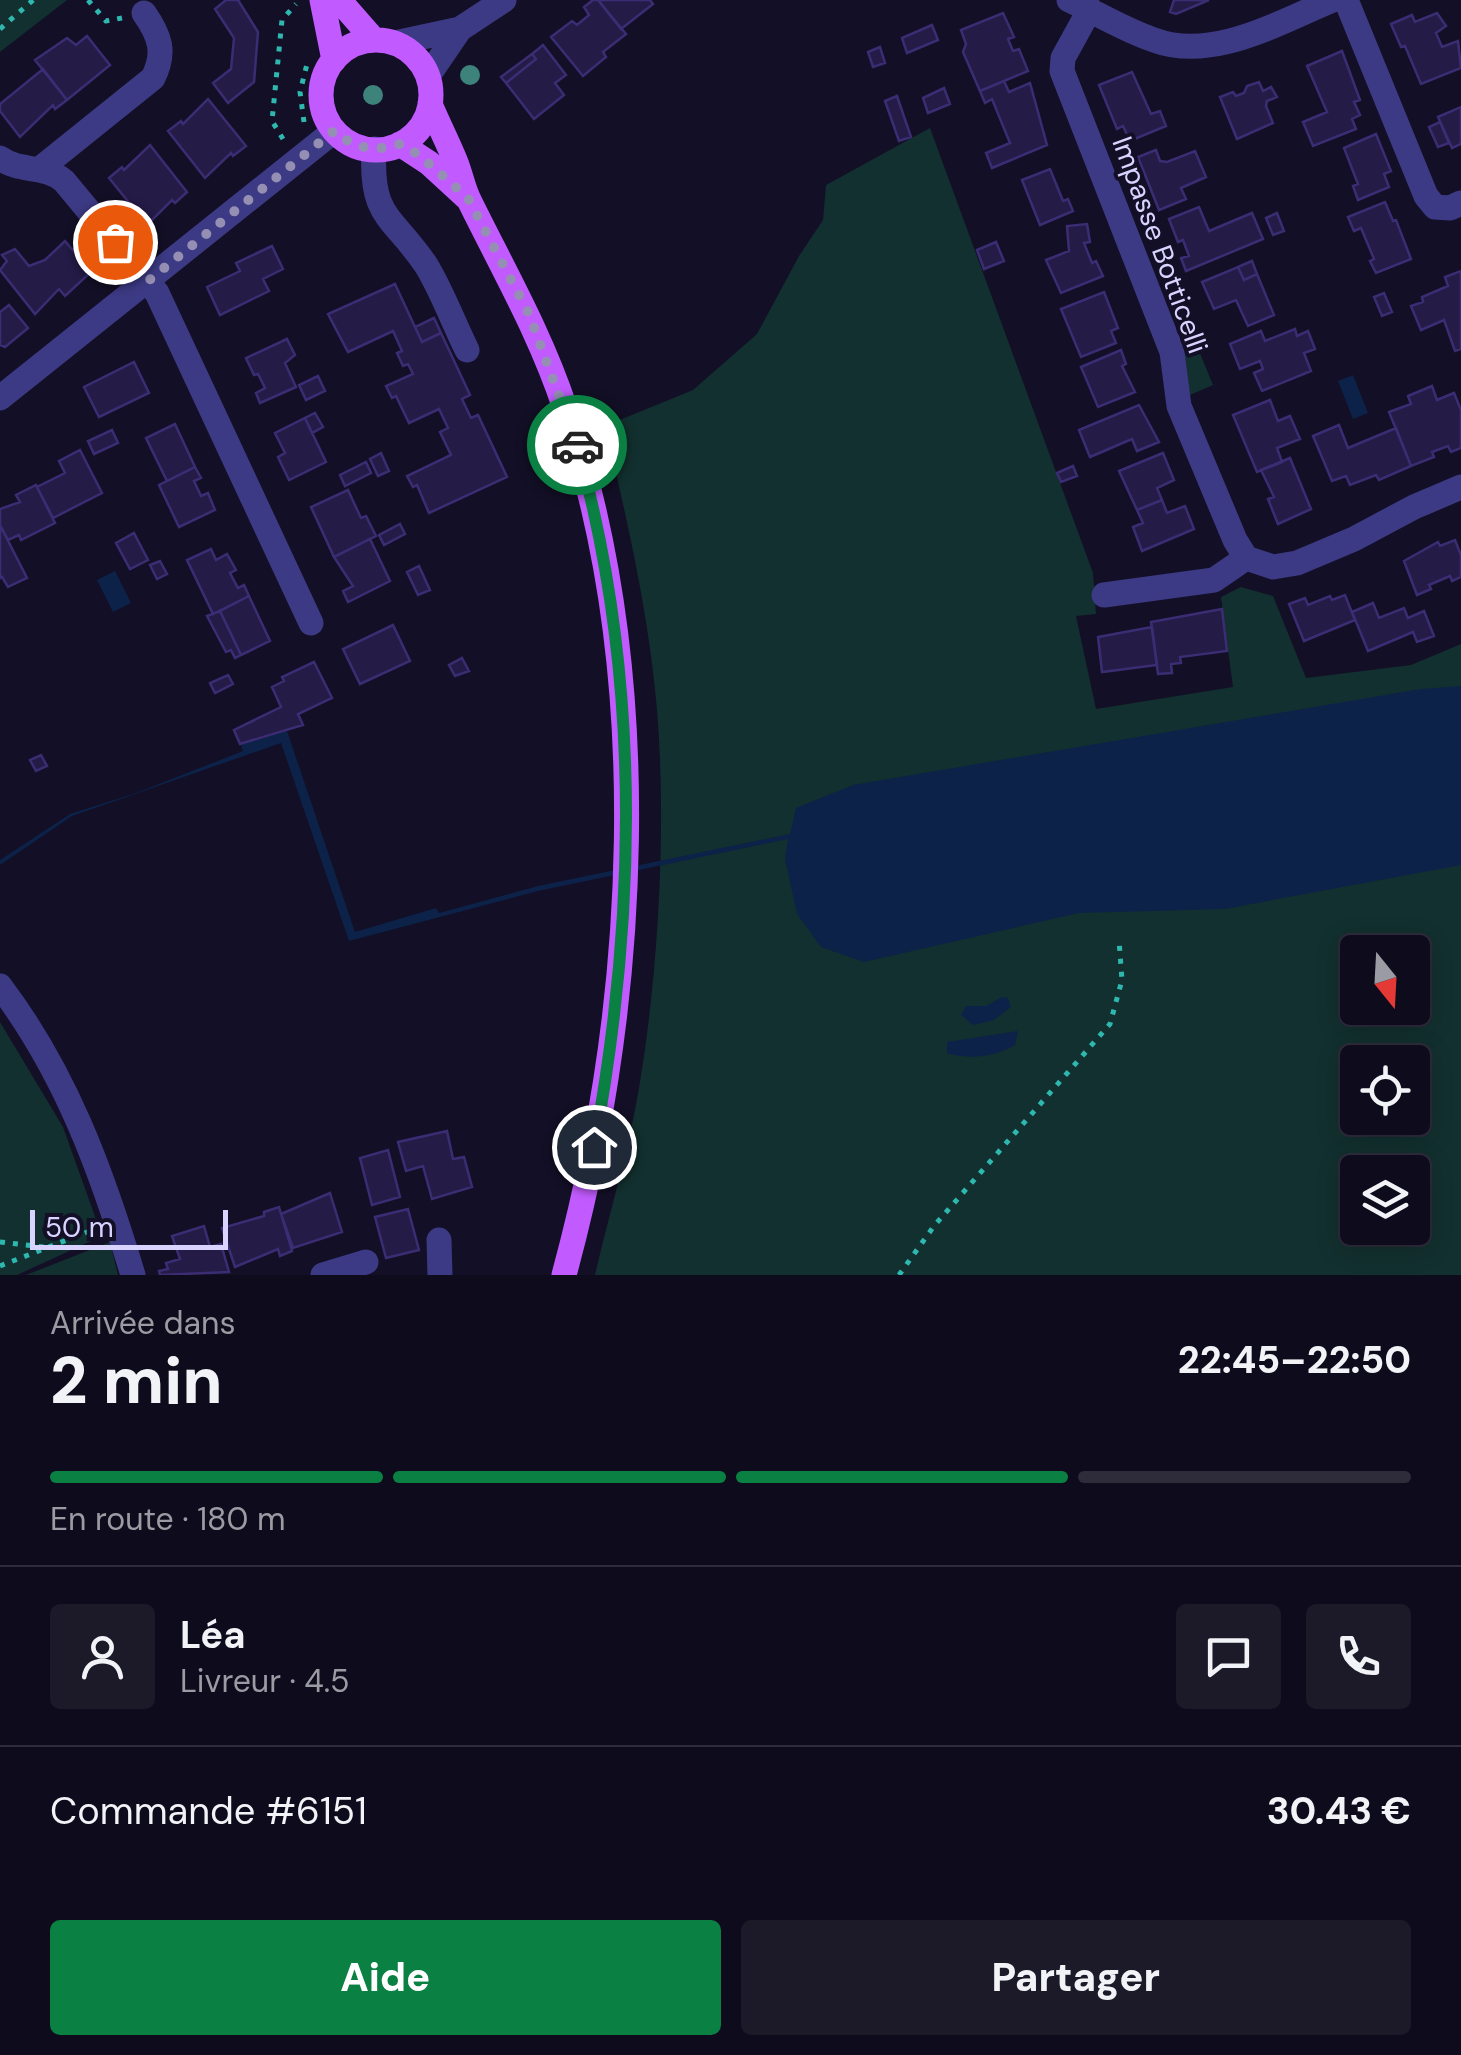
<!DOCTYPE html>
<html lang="fr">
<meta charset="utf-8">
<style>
:root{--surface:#0e0b1c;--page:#1c1929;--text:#f1f3f6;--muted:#9b9ba3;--line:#2e2b3b;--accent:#0b8043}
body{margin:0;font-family:"DM Sans",sans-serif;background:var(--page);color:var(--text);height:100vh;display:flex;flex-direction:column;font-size:38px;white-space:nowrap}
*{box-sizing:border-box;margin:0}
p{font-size:32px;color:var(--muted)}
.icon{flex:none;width:55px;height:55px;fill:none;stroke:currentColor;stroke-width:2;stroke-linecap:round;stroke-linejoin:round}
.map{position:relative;height:1275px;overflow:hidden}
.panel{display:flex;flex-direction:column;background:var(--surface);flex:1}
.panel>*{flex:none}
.needle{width:65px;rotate:162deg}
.buttons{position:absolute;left:1340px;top:935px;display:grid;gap:20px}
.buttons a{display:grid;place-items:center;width:90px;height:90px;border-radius:10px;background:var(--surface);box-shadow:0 5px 25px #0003,0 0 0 2px var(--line);font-size:50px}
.scale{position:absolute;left:30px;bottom:25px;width:198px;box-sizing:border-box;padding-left:10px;border:5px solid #d9d4ff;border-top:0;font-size:28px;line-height:35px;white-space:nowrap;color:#d9d4ff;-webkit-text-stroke:8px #130f26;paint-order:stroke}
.pin{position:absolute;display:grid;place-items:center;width:85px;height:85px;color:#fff;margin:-42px;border:5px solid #fff;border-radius:50%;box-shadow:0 2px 10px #0007}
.courier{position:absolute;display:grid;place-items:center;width:100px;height:100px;margin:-50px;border:8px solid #0b8043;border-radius:50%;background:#fff;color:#222;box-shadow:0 2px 12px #0007}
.head em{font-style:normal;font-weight:800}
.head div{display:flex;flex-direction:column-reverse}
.head{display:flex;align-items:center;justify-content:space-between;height:170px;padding:0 50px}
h1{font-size:65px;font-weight:800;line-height:75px}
.bar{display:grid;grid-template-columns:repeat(4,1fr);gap:15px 10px;align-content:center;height:120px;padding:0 50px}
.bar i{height:12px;border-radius:8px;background:var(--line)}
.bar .current{background:var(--accent)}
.bar p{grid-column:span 4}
.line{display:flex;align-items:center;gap:25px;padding:0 50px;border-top:2px solid var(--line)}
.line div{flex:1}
.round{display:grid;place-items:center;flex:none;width:105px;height:105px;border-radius:10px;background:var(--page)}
.cta{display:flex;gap:20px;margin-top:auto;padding:20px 50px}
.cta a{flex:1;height:115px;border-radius:10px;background:var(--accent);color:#fff;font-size:40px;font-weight:800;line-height:115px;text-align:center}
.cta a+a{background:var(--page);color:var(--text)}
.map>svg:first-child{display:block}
</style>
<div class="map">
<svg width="1461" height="1275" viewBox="0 0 1461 1275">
<rect width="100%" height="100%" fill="#130f26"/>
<!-- green -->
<path fill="#12302f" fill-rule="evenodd" d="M0 0H67L0 52Z
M930 128 1093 573 1096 614 1076 616 1096 709 1233 687 1221 597 1241 587 1273 596 1306 678 1411 665 1461 644V1275H595C608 1219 625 1162 636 1105 658 985 667 831 657 710 649 615 627 519 605 426L693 390 757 334 799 256 823 220 826 185ZM1358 952H1412V1008H1358ZM1358 1062H1412V1118H1358ZM1358 1172H1412V1228H1358Z
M1197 346 1213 385 1190 395 1184 351Z
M0 1022 63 1127 102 1236 17 1275H0Z
M110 1242 118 1275H26Z"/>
<!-- water -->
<path fill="#0c2248" d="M1353 375 1368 413 1353 419 1338 381Z
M115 571 131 603 113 612 97 580Z
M1461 686V865L1225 909 1079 913 864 962 821 947 797 914 785 859 788 839 538 891 349 941 281 743 72 816 0 865V860L70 814 136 793 243 751 241 745 287 731 355 932 436 908 439 913 538 886 790 834 796 808 853 785 1421 689Z
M1002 997 1008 998 1011 1007 994 1020 973 1025 961 1015 966 1006H986Z
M1018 1031 1015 1045C995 1057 970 1060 947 1053V1042Z"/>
<!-- building -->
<path fill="#241b47" stroke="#3b2d73" stroke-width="2.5" d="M226 0H238L258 32 254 82 228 103 213 83 231 69 234 38 215 9Z
M593 0H598L626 34 603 52 606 57 583 76 551 37 572 21 577 25 589 15 584 7Z
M598 0H650L653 4 621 29Z
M1209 0 1176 14 1170 12 1174 0Z
M1003 13 1014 37 1008 39 1013 51 1019 49 1028 71 980 91 963 52 966 44 961 30Z
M1437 13 1446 26 1436 33 1442 47 1458 41 1461 68 1421 84 1405 46 1401 47 1391 24 1412 15 1415 22Z
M932 25 938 40 907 53 902 38Z
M87 36 110 65 67 100 35 60 67 38 76 45Z
M543 45 566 75 555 83 564 95 534 119 506 83 536 59 532 54Z
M880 47 885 63 873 67 868 52Z
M1342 51 1360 100 1354 102 1360 115 1352 119 1356 129 1313 146 1303 122 1327 112 1307 66Z
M532 54 536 59 506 83 501 77Z
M43 69 67 100 55 109 53 105 20 137 0 111V104Z
M1132 72 1151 114 1160 111 1166 126 1130 141 1123 126 1117 129 1099 85Z
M1004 81 1009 92 1030 83 1047 145 992 168 986 153 1010 143 992 99 985 103 980 91Z
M1259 82 1263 91 1271 87 1277 97 1267 101 1266 106 1273 123 1237 139 1220 97 1233 92 1236 96 1244 93 1247 86Z
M944 88 950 104 928 113 923 98Z
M897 96 911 137 899 141 885 101Z
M208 99 246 146 233 156 231 153 205 178 168 131 181 121 183 124Z
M1461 107V144L1452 148 1438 117Z
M1440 122 1449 143 1438 147 1429 127Z
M1376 134 1391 171 1384 174 1389 187 1358 200 1353 186 1358 184 1344 148Z
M150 145 187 192 175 203 172 200 147 225 109 178 122 167 124 170Z
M1156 150 1160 161 1167 162 1195 151 1206 177 1181 188 1186 199 1159 210 1138 157Z
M1050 169 1063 201 1068 199 1073 211 1040 225 1022 180Z
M1385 202 1393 221 1396 220 1411 259 1376 273 1370 261 1374 259 1361 228 1354 231 1348 217Z
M1199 207 1209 231 1252 213 1263 239 1186 271 1181 258 1189 256 1183 240 1178 242 1169 219Z
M1277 213 1284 231 1273 235 1266 218Z
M1087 224 1090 242 1084 243 1092 263 1096 261 1103 276 1061 293 1046 260 1069 251 1067 226Z
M65 241 91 272 65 296 59 289 35 314 0 270 7 261 2 255 15 249 29 266 45 260Z
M996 242 1004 261 984 269 977 250Z
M272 246 283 269 263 279 269 291 220 315 207 287 240 271 236 263Z
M1252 261 1257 274 1244 280 1238 267Z
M1238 267 1244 280 1257 274 1274 315 1248 326 1236 300 1214 309 1202 282Z
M1461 271V349L1455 351 1444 320 1421 330 1411 306 1423 302 1422 297 1448 286 1445 277Z
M395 284 422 342 441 333 470 395 462 399 471 418 478 415 507 477 429 513 417 485 413 487 407 476 451 455 440 432 448 428 439 409 409 423 396 396 392 398 386 386 413 374 408 364 403 366 397 353 402 351 393 331 348 352 328 314Z
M1104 292 1118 328 1111 331 1116 343 1081 357 1061 309Z
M1384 293 1392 312 1382 316 1374 297Z
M9 305 28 328 5 347 0 345V312Z
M434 318 441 333 422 342 415 327Z
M1295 329 1297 336 1308 331 1315 349 1304 353 1311 371 1262 391 1254 373 1263 369 1260 361 1240 369 1230 344 1261 331 1265 341Z
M287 339 295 355 285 363 296 387 260 403 256 393 265 388 258 374 254 375 246 358Z
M1121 350 1126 364 1122 366 1135 392 1098 407 1081 367Z
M134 362 149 393 99 417 84 387Z
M318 376 325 391 306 400 299 385Z
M1432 386 1437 400 1454 393 1461 410V448L1451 452 1448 446 1432 452 1434 457 1411 466 1389 412 1411 404 1408 396Z
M1270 400 1278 421 1290 416 1300 439 1277 448 1282 462 1257 472 1233 415Z
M1139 405 1159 442 1137 451 1132 439 1090 457 1079 430Z
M315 413 323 427 312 433 305 418Z
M305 418 326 462 289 480 278 457 285 453 275 433Z
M175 424 195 467 167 481 146 438Z
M1339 425 1348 448 1396 428 1411 466 1379 480 1376 475 1350 485 1346 476 1332 481 1313 436Z
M112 430 118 443 94 454 88 441Z
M80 450 102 493 53 518 37 487 65 473 59 461Z
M381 453 389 471 378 476 370 459Z
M1163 453 1174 480 1157 488 1162 500 1137 510 1119 471Z
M1290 458 1311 509 1278 524 1268 499 1274 497 1261 470Z
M366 462 371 473 345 486 340 475Z
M1073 466 1077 476 1061 482 1057 473Z
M195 467 201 478 194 481 201 496 208 493 215 510 179 527 159 485Z
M36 485 55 523 21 540 19 535 8 540 0 525V509L20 502 16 495Z
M348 490 361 518 366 516 376 536 334 557 311 507Z
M1162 500 1167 513 1185 506 1194 529 1142 551 1133 527 1143 523 1137 510Z
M400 524 405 534 384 545 379 535Z
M0 525 27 578 8 587 2 577 0 578Z
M134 533 148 560 130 569 116 543Z
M370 539 390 581 348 602 343 591 353 586 334 557Z
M1455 540 1461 555V577L1452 581 1450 576 1429 585 1431 589 1417 595 1404 561 1438 542 1440 546Z
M211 549 216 560 227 554 236 570 230 573 238 588 244 585 249 596 213 614 187 560Z
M160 561 167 574 157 579 150 565Z
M419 566 430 590 418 595 407 572Z
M1345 595 1355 620 1304 641 1289 604 1305 598 1308 605 1330 596 1332 600Z
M249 596 270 641 241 655 220 611Z
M1373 603 1379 618 1404 608 1408 618 1424 611 1434 636 1417 642 1413 632 1368 651 1352 612Z
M1222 609 1227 651 1180 657 1181 663 1171 664 1172 673 1158 674 1151 622Z
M220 611 241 655 235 658 231 650 226 652 207 616Z
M393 625 410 661 360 684 343 649Z
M1152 627 1157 665 1102 672 1098 637Z
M462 658 469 671 455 676 449 665Z
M314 662 332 698 298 714 303 725 240 744 234 730 281 707 272 687 284 681 282 677Z
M228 675 233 684 215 693 210 683Z
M41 755 47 766 36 771 30 760Z
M447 1131 453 1159 464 1157 472 1187 432 1199 423 1166 406 1171 398 1142Z
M388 1150 400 1197 372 1205 360 1158Z
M330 1193 342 1232 293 1248 281 1214Z
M279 1207 292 1251 280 1256 278 1249 235 1267 222 1228 264 1216V1212Z
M408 1209 419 1250 386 1258 375 1217Z
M204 1226 210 1247 221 1244 229 1272 160 1275 159 1271 168 1269 166 1263 180 1259 172 1236Z"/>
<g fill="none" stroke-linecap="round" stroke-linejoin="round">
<!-- path -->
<path stroke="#2fb8b0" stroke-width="5" stroke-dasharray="5 8" stroke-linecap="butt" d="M88 0 106 21 122 18
M0 29 33 0
M304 122 300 92 308 60
M283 139 272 121 282 20 296 4
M0 1242 44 1247
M0 1266 95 1229
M899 1275 934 1226 1110 1024 1122 980 1119 940"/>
<!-- minor -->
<path stroke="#3d3a85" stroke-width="25" d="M1069 0C1097 13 1124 30 1154 40 1213 62 1279 22 1333 0
M1346 0 1426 196 1435 207 1450 208 1461 203
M1090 9 1063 58 1062 71 1172 352 1179 406 1235 540 1246 558
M395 43 460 29
M428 76 460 29 504 0
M374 149C370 218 392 215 426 265 442 291 453 322 467 350
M0 158C20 173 44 164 64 181L157 293 311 623
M41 168 153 78C166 52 160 36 144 13
M0 398 334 131
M1104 595 1214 580 1246 558 1273 567 1297 563 1354 539 1414 507 1461 487
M0 986C66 1073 102 1172 133 1275
M439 1240 440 1275
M323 1275 366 1262"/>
<!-- major -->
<path stroke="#c25bff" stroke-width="25" d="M322 0 334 60
M339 0 374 40
M321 95a55 55 0 1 1 110 0a55 55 0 1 1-110 0Z
M430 104C438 123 447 141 455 160 461 174 463 189 470 202 504 271 541 335 565 408 656 678 638 1003 564 1275
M400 144 429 163 466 197"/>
</g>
<!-- trees -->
<g fill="#3d827b">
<circle cx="470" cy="75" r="10"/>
<circle cx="373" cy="95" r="10"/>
</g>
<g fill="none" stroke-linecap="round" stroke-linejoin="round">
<!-- done -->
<path stroke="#948fb3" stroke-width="10" stroke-dasharray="0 18" d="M115 242 148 281 334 131C355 149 374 152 400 144L419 155 468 198 529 314 577 445"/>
<!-- route -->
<path stroke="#0b8043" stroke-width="12" d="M577 445C641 673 637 915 594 1147"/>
</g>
<g text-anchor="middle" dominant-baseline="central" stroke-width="8" stroke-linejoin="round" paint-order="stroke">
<!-- street labels -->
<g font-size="28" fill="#d9d4ff" stroke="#130f26">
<text transform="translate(1160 245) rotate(70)">Impasse Botticelli</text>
</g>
</g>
</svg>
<div class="buttons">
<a><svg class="needle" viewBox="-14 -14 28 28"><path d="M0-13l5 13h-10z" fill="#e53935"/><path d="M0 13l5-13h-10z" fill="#9b9ba3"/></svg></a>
<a><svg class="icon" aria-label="locate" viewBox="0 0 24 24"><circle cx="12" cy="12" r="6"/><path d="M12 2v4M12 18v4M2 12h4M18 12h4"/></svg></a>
<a><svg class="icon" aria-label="layers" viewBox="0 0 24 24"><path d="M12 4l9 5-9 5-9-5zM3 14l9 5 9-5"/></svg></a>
</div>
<div class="scale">50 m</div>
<div class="pin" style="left:115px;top:242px;background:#ea580c"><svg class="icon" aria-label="bag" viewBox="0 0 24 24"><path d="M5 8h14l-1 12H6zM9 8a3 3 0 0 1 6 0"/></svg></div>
<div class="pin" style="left:594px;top:1147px;background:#1f2937"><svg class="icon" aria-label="home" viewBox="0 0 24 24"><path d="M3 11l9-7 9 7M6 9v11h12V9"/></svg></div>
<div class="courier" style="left:577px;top:445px"><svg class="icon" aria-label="car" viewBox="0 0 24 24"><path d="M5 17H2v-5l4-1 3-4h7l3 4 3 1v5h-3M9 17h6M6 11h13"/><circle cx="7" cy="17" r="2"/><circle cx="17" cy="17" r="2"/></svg></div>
</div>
<section class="panel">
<div class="head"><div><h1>2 min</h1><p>Arrivée dans</p></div><em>22:45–22:50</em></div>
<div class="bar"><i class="current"></i><i class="current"></i><i class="current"></i><i></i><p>En route · 180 m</p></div>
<div class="line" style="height:180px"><a class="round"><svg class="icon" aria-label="person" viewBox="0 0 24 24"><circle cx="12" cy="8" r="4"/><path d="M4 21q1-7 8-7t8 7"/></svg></a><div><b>Léa</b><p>Livreur · 4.5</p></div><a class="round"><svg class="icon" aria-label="chat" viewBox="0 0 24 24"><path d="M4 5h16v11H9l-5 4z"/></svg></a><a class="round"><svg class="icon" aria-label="phone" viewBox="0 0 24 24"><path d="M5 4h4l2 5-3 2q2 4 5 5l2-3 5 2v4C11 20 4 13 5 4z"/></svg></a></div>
<div class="line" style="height:130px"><div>Commande #6151</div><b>30.43 €</b></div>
<div class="cta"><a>Aide</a><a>Partager</a></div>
</section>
